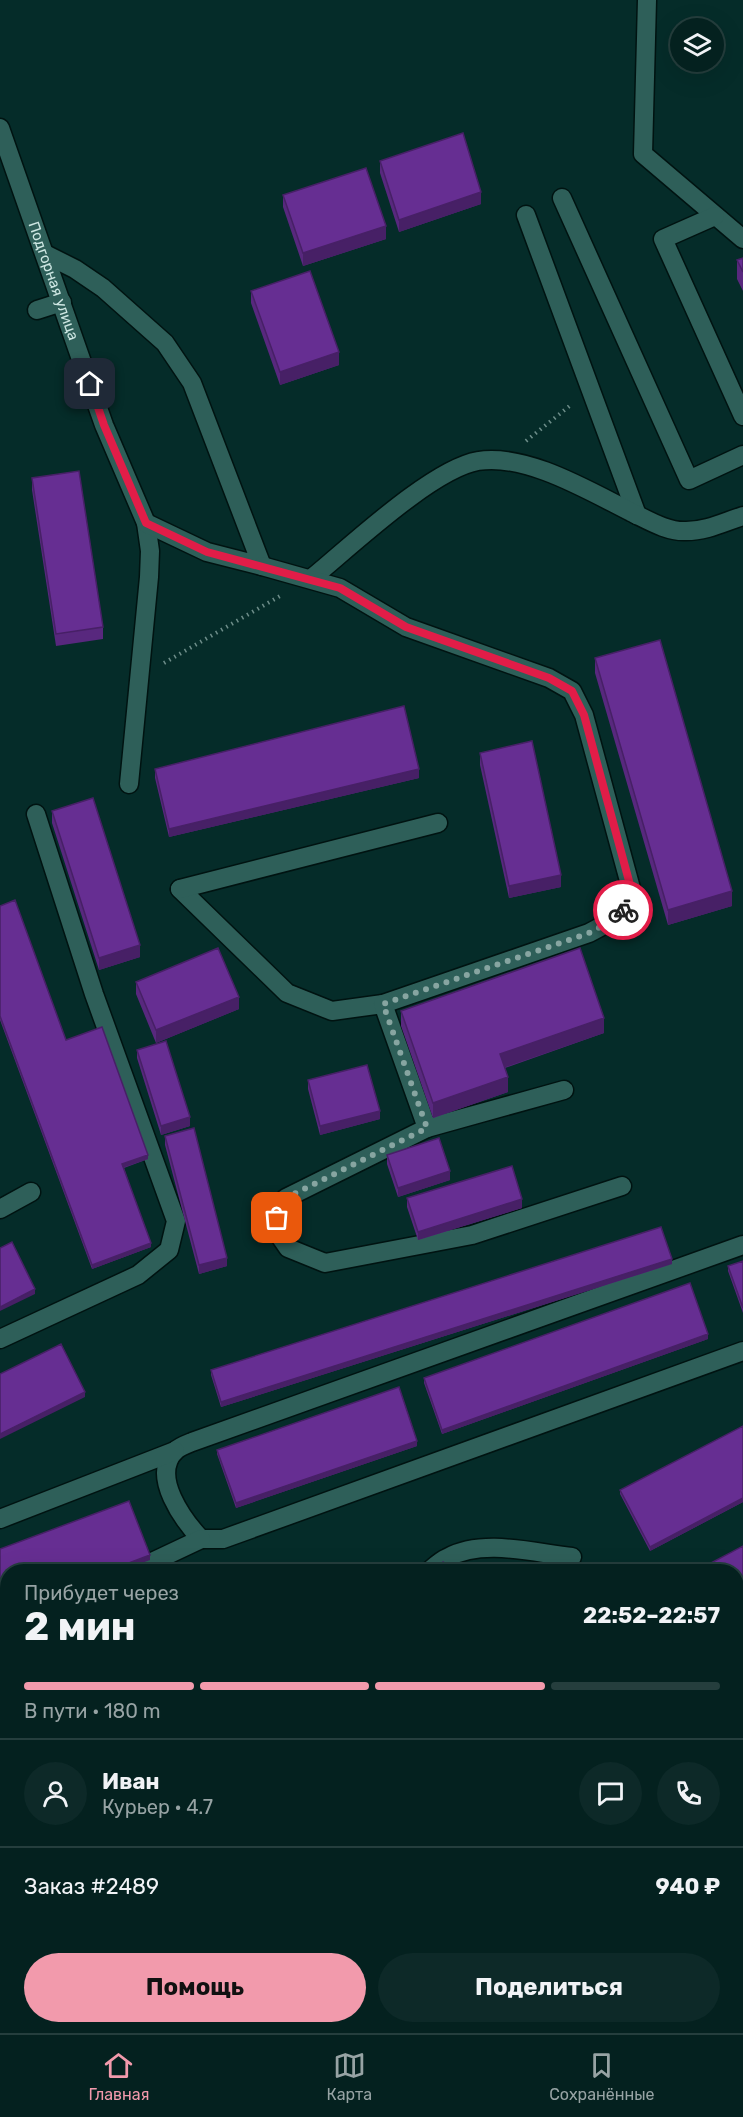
<!DOCTYPE html>
<html lang="ru">
<meta charset="utf-8">
<style>
:root{--surface:#04211f;--page:#0d2928;--text:#f1f3f6;--muted:#97a3a4;--line:#253e3d;--accent:#f29aac}
body{margin:0;font-family:Rubik,sans-serif;background:var(--page);color:var(--text);height:100vh;display:flex;flex-direction:column;font-size:22px;white-space:nowrap}
*{box-sizing:border-box;margin:0}
p{font-size:20px;color:var(--muted)}
.icon{flex:none;width:33px;height:33px;fill:none;stroke:currentColor;stroke-width:2;stroke-linecap:round;stroke-linejoin:round}
.map{position:relative;flex:1;overflow:hidden}
.sheet{position:absolute;left:0px;top:1564px;width:744px;height:470px;display:flex;flex-direction:column;background:var(--surface);border-radius:24px 24px 0 0;box-shadow:0 6px 24px #0002,0 0 0 2px var(--line)}
.sheet>*{flex:none}
.buttons{position:absolute;left:670px;top:18px;display:grid;gap:12px}
.buttons a{display:grid;place-items:center;width:54px;height:54px;border-radius:50%;background:var(--surface);box-shadow:0 6px 24px #0002,0 0 0 2px var(--line);font-size:30px}
.pin{position:absolute;display:grid;place-items:center;width:51px;height:51px;color:#fff;margin:-26px;border-radius:12px;box-shadow:0 3px 9px #0006}
.courier{position:absolute;display:grid;place-items:center;width:60px;height:60px;margin:-30px;border:4px solid #e11d48;border-radius:50%;background:#fff;color:#222;box-shadow:0 2px 8px #0007}
.overview em{font-style:normal;font-weight:700}
.overview div{display:flex;flex-direction:column-reverse}
.overview{display:flex;align-items:center;justify-content:space-between;height:102px;padding:0 24px}
h1{font-size:39px;font-weight:700;line-height:45px}
.bar{display:grid;grid-template-columns:repeat(4,1fr);gap:9px 6px;align-content:center;height:72px;padding:0 24px}
.bar i{height:8px;border-radius:4px;background:var(--line)}
.bar .active{background:var(--accent)}
.bar p{grid-column:span 4}
.line{display:flex;align-items:center;gap:15px;padding:0 24px;border-top:2px solid var(--line)}
.line div{flex:1}
.round{display:grid;place-items:center;flex:none;width:63px;height:63px;border-radius:32px;background:var(--page)}
.primary-button{display:flex;gap:12px;margin-top:auto;padding:12px 24px}
.primary-button a{flex:1;height:69px;border-radius:36px;background:var(--accent);color:#111;font-size:24px;font-weight:700;line-height:69px;text-align:center}
.primary-button a+a{background:var(--page);color:var(--text)}
.menu{display:flex;justify-content:space-around;align-items:center;height:84px;border-top:2px solid var(--line);background:var(--surface);font-size:16px;color:var(--muted)}
.menu a{display:grid;justify-items:center;gap:3px}
.menu .active{color:var(--accent)}
.map>svg:first-child{display:block}
</style>
<div class="map">
<svg width="743" height="2033" viewBox="0 0 743 2033">
<rect width="100%" height="100%" fill="#052c29"/>
<!-- forest -->
<path fill="#a1274f" d="M7 1987 8 2026H380L389 2033H0V1991Z"/>
<g fill="none" stroke-linecap="round" stroke-linejoin="round">
<!-- minor casing -->
<g stroke="#001311" stroke-width="21">
<g id="minor">
<path d="M647 0 643 154 743 239"/>
<path id="s1" d="M0 128 104 425 146 523 150 551 149 577 129 784"/>
<path d="M562 198 689 480 743 455"/>
<path d="M526 215 637 515"/>
<path d="M715 216 663 239 743 416"/>
<path d="M45 254 75 269 103 288 165 343 192 383 262 566 207 552 146 523"/>
<path d="M37 310 62 302"/>
<path d="M312 578C350 547 432 469 478 461 526 453 589 491 631 512 648 520 667 532 686 531 707 531 724 522 743 516"/>
<path d="M180 889 287 993 332 1011 383 1004 589 933 619 917 632 892 584 715 572 691 549 678 406 627 340 588 262 566"/>
<path d="M180 889 438 823"/>
<path d="M383 1004 427 1128 286 1198 277 1218 279 1235 288 1248 325 1263 472 1235 622 1186"/>
<path d="M427 1128 564 1090"/>
<path d="M0 1209 31 1192"/>
<path d="M743 1245 192 1442C187 1444 179 1447 175 1451 150 1476 184 1521 201 1539H223L743 1351"/>
<path d="M0 1339 138 1275 169 1250 176 1221 94 994 36 814"/>
<path d="M0 1519 175 1451"/>
<path d="M131 1572 201 1539"/>
<path d="M428 1572C434 1567 440 1561 447 1558 483 1538 534 1553 572 1557"/>
<path d="M0 1634 8 1636"/>
<path d="M736 1710H743"/>
<path d="M736 1864 743 1863"/>
<path d="M736 1953 743 1946"/>
<path d="M541 2033 547 2026"/>
<path d="M667 2033 673 2026"/>
</g>
</g>
<!-- path -->
<path stroke="#6d8d89" stroke-width="4" stroke-dasharray="1.5 4.5" stroke-linecap="butt" d="M526 441 572 404
M164 663 280 596"/>
<!-- minor -->
<use href="#minor" stroke="#2e5f59" stroke-width="18"/>
</g>
<!-- wall -->
<path fill="#58287e" d="M380 161 481 204 399 232 380 173Z
M283 195 386 239 303 266 283 207Z
M743 258V291L737 279V260Z
M251 291 339 365 280 385 251 303Z
M32 478 103 627V639L56 646 32 490Z
M595 658 732 906 668 925 595 673Z
M480 753 561 887 509 898 480 765Z
M155 769 419 778 169 837 155 778Z
M52 811 140 957 99 970 52 823Z
M0 906 66 1040 148 1159 124 1168 151 1247 92 1269 0 1020Z
M136 982 239 1009 156 1043 136 994Z
M401 1011 604 1033 505 1068 508 1092 433 1118 401 1026Z
M137 1050 190 1126 161 1135 137 1058Z
M308 1080 380 1119 320 1135 308 1089Z
M165 1136 227 1266 199 1274 165 1145Z
M387 1155 450 1180 398 1197 387 1164Z
M407 1198 522 1208 418 1240 407 1207Z
M743 1261V1313L728 1271V1266Z
M672 1264 221 1407 211 1375V1370Z
M708 1339 442 1434 424 1383V1378Z
M743 1426V1502L650 1551 620 1494V1490Z
M417 1446 236 1508 217 1454V1450Z"/>
<!-- shaded-wall -->
<path fill="#472066" d="M481 192V204L399 232V220Z
M386 226V239L303 266V253Z
M339 352V365L280 385V372Z
M419 769V778L169 837V829Z
M561 875V887L509 898V886Z
M732 891V906L668 925V910Z
M140 945V957L99 970V958Z
M239 997V1009L156 1043V1030Z
M604 1018V1033L500 1069V1054Z
M508 1077V1092L433 1118V1103Z
M380 1111V1119L320 1135V1126Z
M190 1117V1126L161 1135V1126Z
M148 1155V1159L122 1168V1164Z
M450 1171V1180L398 1197V1188Z
M522 1199V1208L418 1240V1232Z
M151 1243V1247L92 1269V1265Z
M227 1258V1266L199 1274V1265Z
M672 1259V1264L221 1407V1402Z
M35 1289V1294L0 1311V1307Z
M708 1334V1339L442 1434V1430Z
M85 1392V1397L0 1439V1434Z
M417 1441V1446L236 1508V1503Z
M743 1498V1502L650 1551V1547Z
M150 1555V1560L117 1572H105Z
M8 1609V1613L0 1616V1612Z
M743 1613V1617L736 1621V1616Z
M646 2026H650L644 2033H640Z"/>
<!-- building -->
<path fill="#662e92" stroke="#472066" stroke-width="1.5" d="M463 133 481 192 399 220 380 161Z
M366 168 386 226 303 253 283 195Z
M743 258V272L737 260Z
M310 271 339 352 280 372 251 291Z
M79 471 103 627 56 634 32 478Z
M660 640 732 891 668 910 595 658Z
M404 706 419 769 169 829 155 769Z
M532 741 561 875 509 886 480 753Z
M93 798 140 945 99 958 52 811Z
M15 900 66 1040 102 1027 148 1155 122 1164 151 1243 92 1265 0 1016V906Z
M218 948 239 997 156 1030 136 982Z
M580 948 604 1018 500 1054 508 1077 433 1103 401 1011Z
M166 1041 190 1117 161 1126 137 1050Z
M367 1065 380 1111 320 1126 308 1080Z
M194 1128 227 1258 199 1265 165 1136Z
M439 1138 450 1171 398 1188 387 1155Z
M512 1166 522 1199 418 1232 407 1198Z
M661 1227 672 1259 221 1402 211 1370Z
M12 1242 35 1289 0 1307V1248Z
M743 1261V1308L728 1266Z
M690 1283 708 1334 442 1430 424 1378Z
M61 1344 85 1392 0 1434V1374Z
M399 1387 417 1441 236 1503 217 1450Z
M743 1426V1498L650 1547 620 1490Z
M129 1501 150 1555 105 1572H8V1609L0 1612V1549Z
M743 1546V1613L736 1616V1572H694Z
M443 1562 459 1572H437Z
M569 2026H646L640 2033H563Z"/>
<g fill="none" stroke-linecap="round" stroke-linejoin="round">
<!-- done -->
<path stroke="#87a5a1" stroke-width="6" stroke-dasharray="0 10.8" d="M277 1218 286 1198 427 1128 383 1004 589 933 619 917 623 910"/>
<!-- route -->
<path stroke="#e11d48" stroke-width="8" d="M90 384 104 425 146 523 207 552 340 588 406 627 549 678 572 691 584 715 632 892 623 910"/>
</g>
<g text-anchor="middle" dominant-baseline="central" stroke-width="6" stroke-linejoin="round" paint-order="stroke">
<!-- street labels -->
<g font-size="15" fill="#cde6e2" stroke="#052c29">
<text stroke="none"><textPath href="#s1" startOffset="162">Подгорная улица</textPath></text>
</g>
</g>
</svg>
<div class="buttons">
<a><svg class="icon" aria-label="layers" viewBox="0 0 24 24"><path d="M12 4l9 5-9 5-9-5zM3 14l9 5 9-5"/></svg></a>
</div>
<div class="pin" style="left:277px;top:1218px;background:#ea580c"><svg class="icon" aria-label="bag" viewBox="0 0 24 24"><path d="M5 8h14l-1 12H6zM9 8a3 3 0 0 1 6 0"/></svg></div>
<div class="pin" style="left:90px;top:384px;background:#1f2937"><svg class="icon" aria-label="home" viewBox="0 0 24 24"><path d="M3 11l9-7 9 7M6 9v11h12V9"/></svg></div>
<div class="courier" style="left:623px;top:910px"><svg class="icon" aria-label="bike" viewBox="0 0 24 24"><circle cx="6" cy="16" r="4"/><circle cx="18" cy="16" r="4"/><path d="M6 16l4-8h5l3 8M10 8l3 8H6M13 5h3"/></svg></div>
<section class="sheet">
<div class="overview"><div><h1>2 мин</h1><p>Прибудет через</p></div><em>22:52–22:57</em></div>
<div class="bar"><i class="active"></i><i class="active"></i><i class="active"></i><i></i><p>В пути · 180 m</p></div>
<div class="line" style="height:108px"><a class="round"><svg class="icon" aria-label="person" viewBox="0 0 24 24"><circle cx="12" cy="8" r="4"/><path d="M4 21q1-7 8-7t8 7"/></svg></a><div><b>Иван</b><p>Курьер · 4.7</p></div><a class="round"><svg class="icon" aria-label="chat" viewBox="0 0 24 24"><path d="M4 5h16v11H9l-5 4z"/></svg></a><a class="round"><svg class="icon" aria-label="phone" viewBox="0 0 24 24"><path d="M5 4h4l2 5-3 2q2 4 5 5l2-3 5 2v4C11 20 4 13 5 4z"/></svg></a></div>
<div class="line" style="height:78px"><div>Заказ #2489</div><b>940 ₽</b></div>
<div class="primary-button"><a>Помощь</a><a>Поделиться</a></div>
</section>
</div>
<nav class="menu">
<a class="active"><svg class="icon" aria-label="home" viewBox="0 0 24 24"><path d="M3 11l9-7 9 7M6 9v11h12V9"/></svg>Главная</a>
<a><svg class="icon" aria-label="map" viewBox="0 0 24 24"><path d="M3 6l6-2 6 2 6-2v14l-6 2-6-2-6 2zM9 4v14M15 6v14"/></svg>Карта</a>
<a><svg class="icon" aria-label="saved" viewBox="0 0 24 24"><path d="M7 4h10v16l-5-4-5 4z"/></svg>Сохранённые</a>
</nav>
